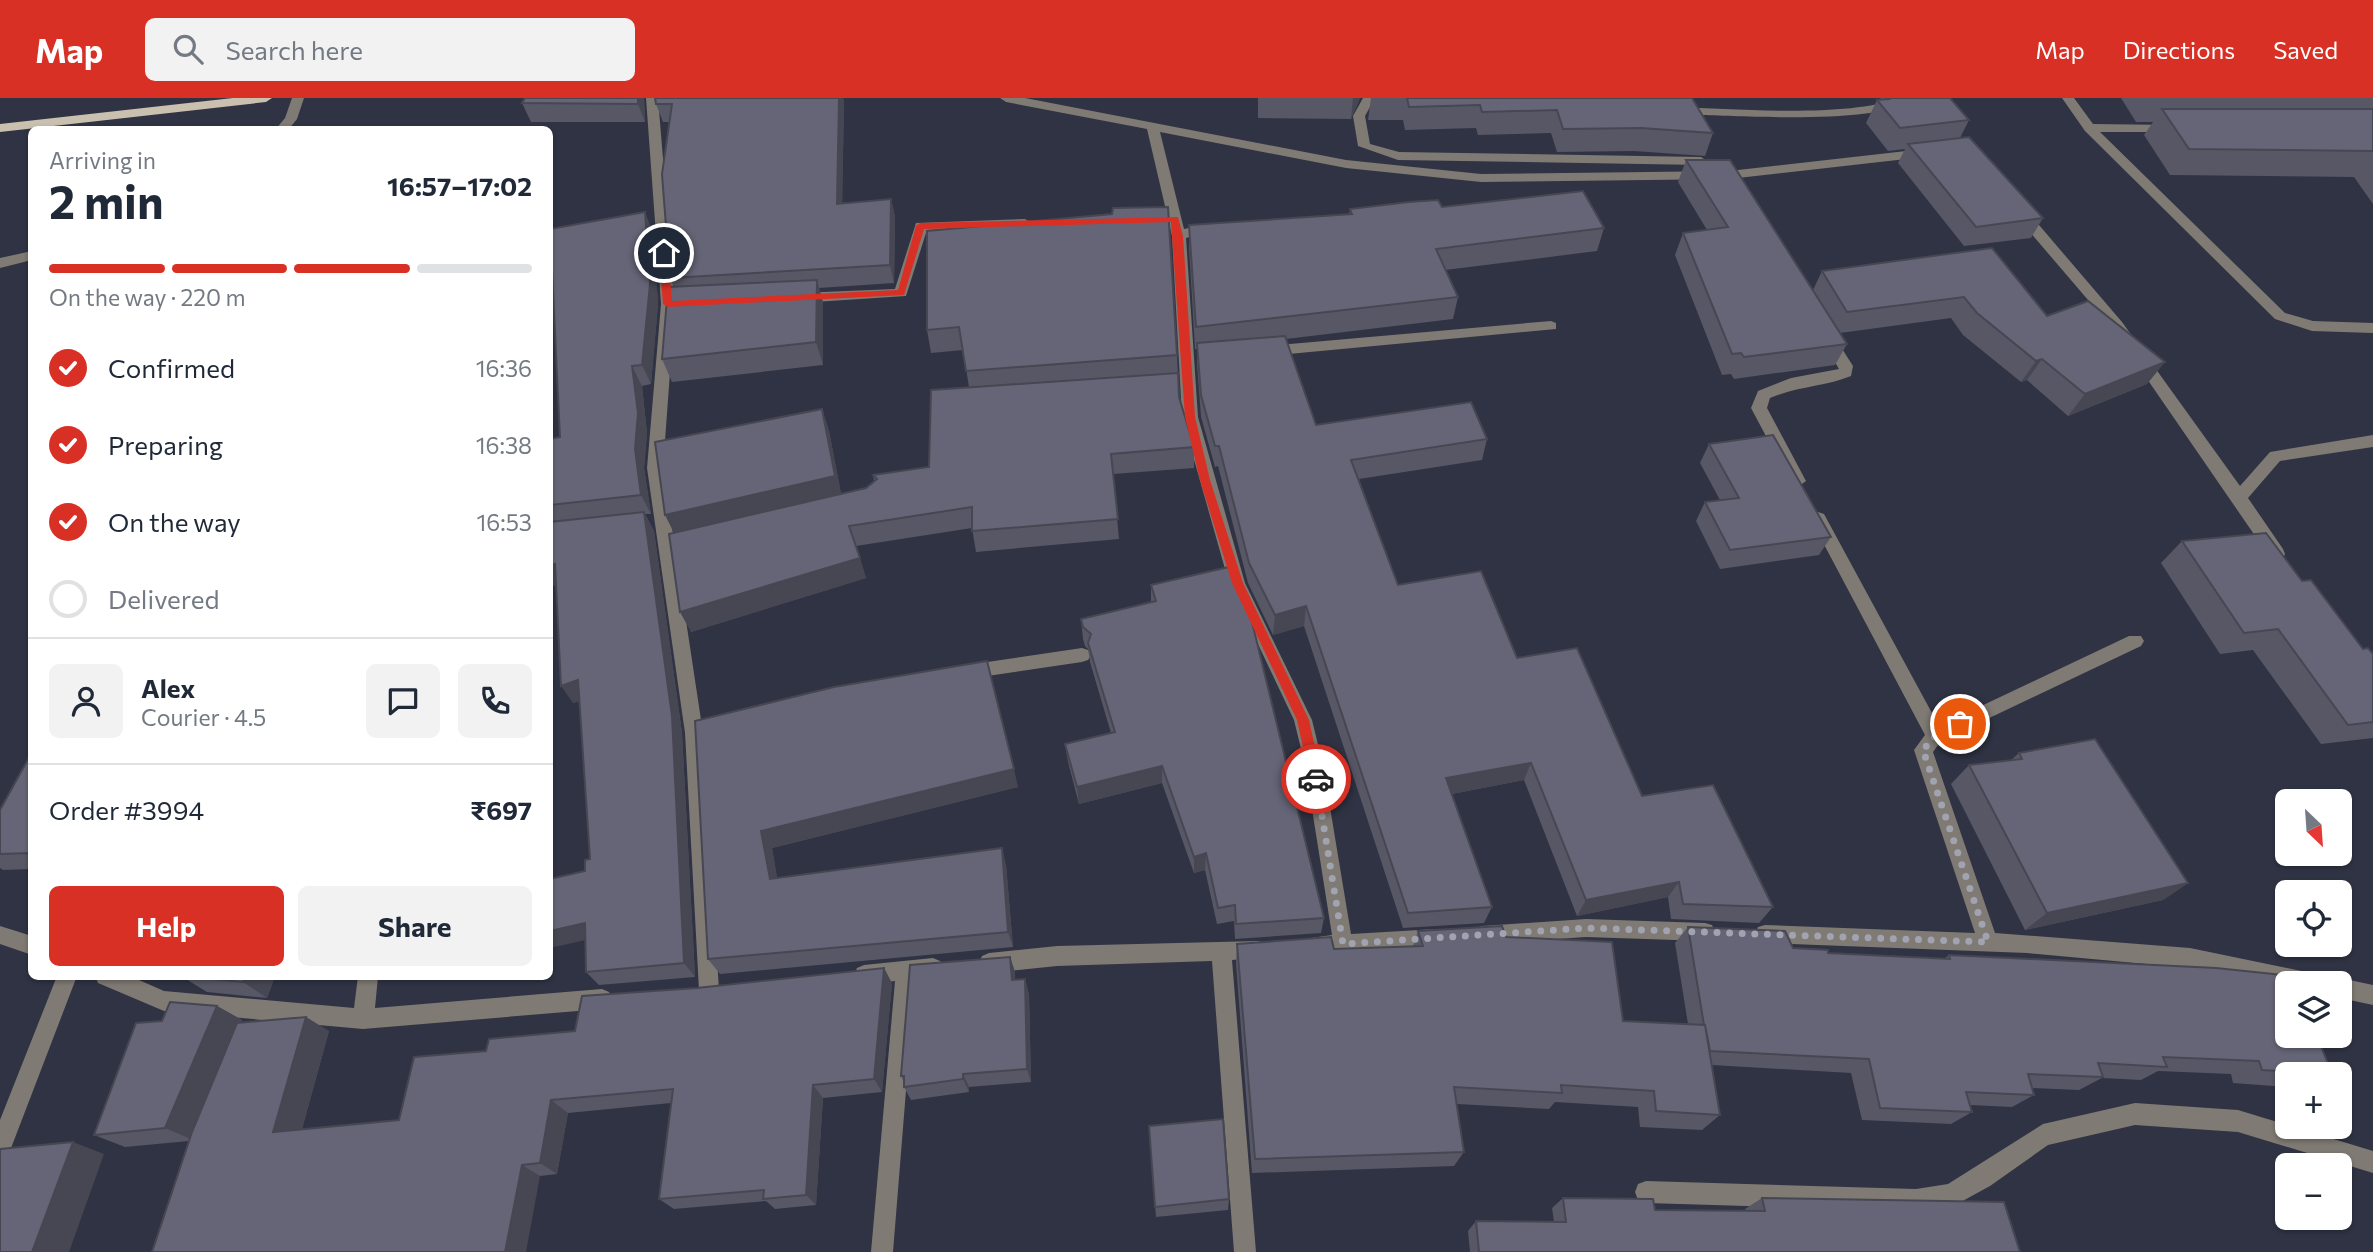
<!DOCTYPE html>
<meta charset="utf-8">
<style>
:root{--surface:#fff;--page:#f2f2f3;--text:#1f2937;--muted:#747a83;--line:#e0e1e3;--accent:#d93025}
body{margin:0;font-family:Commissioner,sans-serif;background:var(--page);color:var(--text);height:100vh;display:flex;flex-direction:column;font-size:26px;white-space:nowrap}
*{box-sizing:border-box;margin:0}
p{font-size:23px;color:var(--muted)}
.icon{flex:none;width:38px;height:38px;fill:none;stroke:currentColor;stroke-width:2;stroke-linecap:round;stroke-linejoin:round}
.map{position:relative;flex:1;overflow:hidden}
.details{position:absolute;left:28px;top:28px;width:525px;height:854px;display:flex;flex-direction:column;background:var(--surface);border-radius:10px;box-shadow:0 2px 5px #0004}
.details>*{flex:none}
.needle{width:46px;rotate:155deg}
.fabs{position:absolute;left:2275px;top:691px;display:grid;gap:14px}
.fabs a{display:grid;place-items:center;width:77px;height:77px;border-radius:10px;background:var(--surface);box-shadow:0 2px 5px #0004;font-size:35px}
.pin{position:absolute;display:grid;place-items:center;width:60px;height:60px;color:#fff;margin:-30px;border:4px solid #fff;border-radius:50%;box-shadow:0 2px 7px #0007}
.courier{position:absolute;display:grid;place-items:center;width:70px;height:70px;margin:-35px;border:5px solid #d93025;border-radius:50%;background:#fff;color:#222;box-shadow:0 2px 9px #0007}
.summary em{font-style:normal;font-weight:700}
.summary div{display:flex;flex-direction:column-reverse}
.summary{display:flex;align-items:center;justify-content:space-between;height:119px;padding:0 21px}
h1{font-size:46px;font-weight:700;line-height:52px}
.bar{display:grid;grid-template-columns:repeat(4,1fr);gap:10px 7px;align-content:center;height:84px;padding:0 21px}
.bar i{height:9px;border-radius:5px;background:var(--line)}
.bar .selected{background:var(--accent)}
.bar p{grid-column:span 4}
.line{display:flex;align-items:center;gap:18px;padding:0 21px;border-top:2px solid var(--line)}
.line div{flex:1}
.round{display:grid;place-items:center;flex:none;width:74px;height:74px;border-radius:10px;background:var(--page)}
ol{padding:0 21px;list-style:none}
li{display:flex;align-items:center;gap:21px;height:77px}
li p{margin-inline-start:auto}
li .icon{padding:7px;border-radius:50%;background:var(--accent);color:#fff;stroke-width:4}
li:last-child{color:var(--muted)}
li i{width:38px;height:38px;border:4px solid var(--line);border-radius:50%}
.cta{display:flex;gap:14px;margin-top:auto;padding:14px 21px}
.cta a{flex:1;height:80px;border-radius:10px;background:var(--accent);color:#fff;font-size:28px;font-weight:700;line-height:80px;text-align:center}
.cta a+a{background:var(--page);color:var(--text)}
header{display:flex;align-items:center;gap:42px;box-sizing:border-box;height:98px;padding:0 35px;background:var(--accent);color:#fff}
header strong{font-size:33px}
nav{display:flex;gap:38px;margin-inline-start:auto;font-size:24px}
.search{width:490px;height:63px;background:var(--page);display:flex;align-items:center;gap:18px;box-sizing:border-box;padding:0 24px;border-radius:10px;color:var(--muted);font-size:26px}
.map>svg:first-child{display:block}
</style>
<header>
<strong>Map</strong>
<div class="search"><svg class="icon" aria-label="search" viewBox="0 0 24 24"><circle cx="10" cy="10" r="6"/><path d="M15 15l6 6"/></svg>Search here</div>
<nav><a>Map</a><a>Directions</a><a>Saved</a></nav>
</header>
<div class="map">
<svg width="2373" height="1154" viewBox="0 0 2373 1154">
<rect width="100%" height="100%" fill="#2f3343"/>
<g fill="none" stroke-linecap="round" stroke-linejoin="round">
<!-- minor -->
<path fill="#7f7a73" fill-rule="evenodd" d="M292 0H304L297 21 288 32H275L285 20Z
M646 0H658L675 206 663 370 703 635 719 892 716 899 709 902 702 899 699 892 685 635 647 370 661 206Z
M1000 0H1025L1346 62 1481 76 1729 73 1924 51 1930 55 1924 59 1729 81 1481 84 1346 70 1160 34 1184 131 1212 125 1219 129 1217 132 1186 140 1198 319 1245 485 1312 622 1323 667 1351 836 1436 831 1443 833 1446 840 1443 847 1311 857 1304 855 1301 848 1304 841 1332 837 1305 667 1294 622 1229 485 1182 319 1172 138 1147 31 1006 4Z
M1363 0H1375L1365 18 1370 46 1399 54 1701 59 1707 63 1701 67 1398 62 1358 48 1353 18Z
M1899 0H1916C1885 27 1744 18 1699 17H1678L1672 13 1678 9C1736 11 1847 20 1899 0Z
M2062 0H2074L2093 26 2174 27 2176 30 2170 34H2100L2285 215 2313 223 2373 225V235L2312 233 2275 221 2085 33Z
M2022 112 2027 113 2122 224 2240 388 2270 354 2373 337V349L2280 363 2248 400 2283 451 2285 456 2283 461H2271L2112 230 2017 119 2015 116Z
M1025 121 1032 125 1030 128 927 132 906 198 799 205 792 200 799 195 895 191 916 125Z
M32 153V162L0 170V160Z
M1551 223 1556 225V231L1266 258 1259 253 1266 248Z
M1827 233 1832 235 1853 268 1851 278C1824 289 1798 288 1770 300L1767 310 1806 383 1798 389 1792 387 1751 310 1758 293 1791 280 1839 271 1820 238Z
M1818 414 1824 416 1939 628 2129 538H2141L2144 543 2141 548 1941 643 1933 654 1995 835 2190 850 2316 876 2323 879 2326 886H2287V890L2190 870 2027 855 1765 845 1758 843 1755 836 1758 829 1765 827 1975 835 1914 652 1925 637 1810 420Z
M1082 550 1088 552 1091 557 1088 562 1082 564 967 581 961 579 958 574 961 569 967 567Z
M1586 821 1705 825 1712 827 1715 834 1712 841 1705 843 1586 839 1482 846 1475 844 1472 837 1475 830 1482 828Z
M0 828 32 838V857L0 846Z
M1258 843 1265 845 1268 852 1265 859 1232 862 1256 1154H1234L1212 863 1057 868 989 875 982 872 979 865 982 858 989 855 1057 848Z
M933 860 940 863 943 870 940 877 915 881 893 1154H871L895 883 864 887 857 884 854 877 857 870 864 867Z
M57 878H77L8 1058 0 1061V1022Z
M95 878H130L164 893 354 910 358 878H378L375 910 602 891 609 894 612 901 609 908 602 911 363 931 164 913 98 885Z
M2340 880 2373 887V907L2340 900V886H2332Z
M2135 1005 2238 1012 2373 1053V1075L2238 1034 2135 1027 2048 1047 1990 1088 1959 1105 1916 1113 1646 1105 1638 1102 1635 1094 1638 1086 1646 1083 1916 1091 1948 1086 2043 1026Z"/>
<!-- major -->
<path fill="#cac0b0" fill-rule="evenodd" d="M233 0H272L266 4 0 34V26Z"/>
</g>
<!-- wall -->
<path fill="#575766" d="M644 0 645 24H531L522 5Z
M1258 0H1360L1351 21 1258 20Z
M1371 0H1692L1713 35 1705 58 1634 53 1557 54 1551 35 1478 37 1476 30 1405 32 1403 22H1368Z
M1881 0H1950L1969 22 1960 40 2043 120 2031 140 1964 148 1898 65 1905 51 1888 53 1866 25 1877 2 1880 1Z
M2121 0H2373V106L2354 79 2170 77 2144 37 2153 24H2136Z
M844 2 842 105 891 101 895 119 894 185 819 190 823 205V267L672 284 662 261 674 189 670 180 669 24H663L656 6Z
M1686 62 1813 192 1822 173 1992 150 2047 218 2147 286 2068 318 2027 282 2021 284 1963 237 1951 220 1840 235 1847 246 1835 267 1734 281 1731 276 1722 277 1675 157 1683 135 1707 132 1678 84Z
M1442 109 1604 130 1597 153 1445 172 1458 199 1453 221 1286 241 1316 327 1487 341 1482 362 1359 381 1398 487 1517 560 1642 698 1773 809 1759 825 1671 821 1668 799 1577 818 1524 682 1452 696 1492 809 1484 825 1403 830 1304 528 1273 537 1248 485 1218 368 1215 369 1201 319 1197 266V251H1195L1189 149V127L1349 116 1350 111Z
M927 133 1177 257 1179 299 1194 349V370L1113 376 1119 441 976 454 972 430 856 448 866 480 691 534 674 435 822 311 829 333 841 396 866 390 874 383 873 377 929 369 969 289 963 252 931 255 927 232Z
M653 134 658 206 651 286 642 288 647 335 644 370 651 416H645L654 433 682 635 695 879 599 887 586 874 585 773 590 761 579 603 573 605 556 487 550 488V341L560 339Z
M1709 346 1831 439 1819 457 1720 471 1696 423 1705 404 1720 402 1700 365Z
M2182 443 2302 483 2363 551 2373 556V640L2321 646 2253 552 2220 556 2161 465Z
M1151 487 1255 523 1254 533 1324 820 1321 835 1235 841 1234 823 1217 826 1205 772 1194 775 1162 685 1079 706 1068 664 1065 646 1111 635 1090 564 1088 551 1085 548 1083 541 1081 521 1151 505Z
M695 623 1018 689 772 750 777 780 1006 767 1013 849 720 876 708 861Z
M32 654V771L3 772 0 770V712Z
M2019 655 2188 785 2163 802 2025 832 1951 686 1969 667 2011 662Z
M1688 829 1793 850 1828 855 1944 861 1949 857 2332 976H2287V989L2233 985 2231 976 2158 973 2141 982 2102 980 2079 992 2032 990 2034 997 2012 1009 1970 1007 1972 1014 1951 1026 1862 1022 1851 975 1712 967 1720 1017 1702 1032 1640 1029 1638 1009 1555 1004 1549 1011 1457 1006 1464 1054 1454 1068 1252 1075 1236 865 1237 846 1334 851 1413 848 1418 833 1506 839 1623 923 1688 926 1675 845Z
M1010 859 1015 874V882L1025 881 1029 897 1031 984 969 989V994L911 1002 904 989V984L901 978Z
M181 878H275L267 900 207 894Z
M892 885 882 994 823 1000 816 1107 775 1111 766 1103 674 1111 659 1101 671 1005 568 1015 557 1076 540 1078 189 1043 125 1049 94 1037 162 923 217 908 242 922 241 924 329 933 302 1031 399 1022 486 953 575 933Z
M1149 1028 1229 1101 1228 1112 1156 1119Z
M1563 1100 1655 1112 1746 1113 1745 1111 1762 1100 2020 1154H1470L1468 1133 1476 1123 1554 1124 1552 1110Z"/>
<!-- shaded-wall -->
<path fill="#474753" d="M638 0H644L645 24 638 6Z
M839 0H843L844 2 842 124 837 106Z
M1353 0H1360L1351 21Z
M891 101 895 119 894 185 890 167Z
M645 114 653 134 658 206 651 286 642 267Z
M817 182 823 205V267L816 244Z
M2042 261 2027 282 2021 284 2036 263Z
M2165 264 2147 286 2068 318 2085 296Z
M632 268 642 288 647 335 644 370 651 416 641 397 635 351Z
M822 311 829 333 842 400 676 439 665 417Z
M644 414 654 433 682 635 695 879 684 865Z
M860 460 866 480 691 534 680 514Z
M555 466 567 485 550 488V467Z
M1306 508 1304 528 1273 537 1275 517Z
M578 582 590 600 573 605 561 588Z
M1531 665 1524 682 1441 698 1446 680Z
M1162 668V685L1079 706 1077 689Z
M1014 671 1018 689 772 750 780 797 770 781 761 733Z
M1002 750 1006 767 1013 849 1008 834Z
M1206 755 1205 772 1194 775V759Z
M1679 784 1668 799 1577 818 1586 802Z
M2188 785 2163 802 2025 832 2047 815Z
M585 825 599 839 550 850V833Z
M1010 859 1015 874 1016 898 1012 882Z
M884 870 892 885 882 994 874 981Z
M245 878H275L267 900 243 884Z
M1025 881 1029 897 1031 984 1027 971Z
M217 908 242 922 193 1042 165 1030Z
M306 919 329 933 298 1045 273 1034Z
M963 976 969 989V994L963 981Z
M813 987 823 1000 816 1107 806 1097Z
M551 1002 568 1015 557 1076 540 1065Z
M73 1044 104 1056 69 1154H32Z
M522 1067 540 1078 526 1154H505Z"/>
<!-- building -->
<path fill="#656577" stroke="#474753" stroke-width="2" d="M525 0H638V6L522 5Z
M655 0H839L837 106 891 101 890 167 670 180 662 76 672 6H656Z
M1407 0H1692L1713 35 1641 30 1563 31 1557 12 1482 14 1480 7 1409 9Z
M1888 0H1950L1969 22 1900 30 1877 2 1889 1Z
M2162 11H2373V53L2189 51Z
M1969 39 2043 120 1976 129 1908 46Z
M1686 62H1730L1847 246 1744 259 1741 255 1732 256 1683 135 1728 129Z
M1583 93 1604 130 1436 151 1458 199 1196 229 1189 127 1352 116 1350 111 1409 104 1438 102 1442 109Z
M1168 109 1177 257 966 273 959 229 927 232V133L1112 116 1113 110Z
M645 114 650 186 642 267 632 268 638 315 635 351 641 397 550 407V341L560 339 550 131Z
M1992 150 2047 218 2088 203 2165 264 2085 296 2042 261 2036 263 1977 215 1964 199 1847 214 1822 173Z
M817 182 816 244 662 261 668 189Z
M1285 238 1316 327 1471 304 1487 341 1351 362 1398 487 1481 473 1517 560 1577 550 1642 698 1713 687 1773 809 1683 806 1679 784 1586 802 1531 665 1446 680 1492 809 1408 815 1306 508 1275 517 1249 465 1219 348H1215L1201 297 1197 245Z
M1178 275 1179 299 1194 349 1111 356 1118 421 972 433V409L849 428 860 460 680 514 669 436 866 390 877 381 873 377 929 369 931 292Z
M822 311 835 378 665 417 655 344Z
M1773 337 1831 439 1730 452 1705 404 1739 400 1709 346Z
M644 414 672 618 684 865 586 874 585 825 550 833V781L585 773V762L590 761 578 582 561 588 555 466 550 467V424Z
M2266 435 2302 483 2311 482 2363 551 2368 550 2373 556V624L2348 627 2278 531 2244 535 2182 443Z
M1229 469 1255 523 1252 524 1324 820 1236 826 1235 807 1218 810 1206 755 1194 759 1162 668 1077 689 1065 646 1115 634 1088 545 1091 536 1083 529 1081 521 1156 503 1151 487Z
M987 563 1014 671 761 733 770 781 1002 750 1008 834 708 861 695 623 834 589Z
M2095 641 2188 785 2047 815 1969 667 2022 661 2019 655Z
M32 654V755L0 756V712Z
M1502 828 1506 839 1612 844 1623 923 1705 927 1720 1017 1656 1013 1654 993 1561 987 1562 995 1454 989 1464 1054 1255 1061 1237 846 1331 839 1334 851 1423 848 1418 833Z
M1688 829 1785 833 1793 850 1828 852V855L1950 861 1949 857 2216 870 2293 878 2296 886H2287V938H2317L2332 976 2262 972 2259 963 2163 959 2167 969 2098 965 2103 979 2028 976 2034 997 1966 994 1972 1014 1880 1010 1869 961 1710 953 1705 927H1704Z
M1010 859 1012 882 1025 881 1027 971 963 976V981L904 989V978H901L910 867Z
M884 870 874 981 813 987 806 1097 763 1101 764 1092 659 1101 673 991 551 1002 540 1065 522 1067 505 1154H152L192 1034 237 925 306 919 273 1034 399 1022 414 959 486 953 489 941 575 933 582 898 697 890Z
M181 878H245L243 884Z
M170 904 217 908 165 1030 94 1037 136 925 162 923Z
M1223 1021 1229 1101 1155 1109 1149 1028Z
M73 1044 32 1154H0V1051Z
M1563 1100 1653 1101 1655 1112 1765 1113 1762 1100 2004 1104 2020 1154H1479L1476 1123 1566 1124Z"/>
<!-- route -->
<path fill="#d93025" d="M1178 119 1183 138 1195 319 1210 382 1243 485 1309 622 1322 681 1316 686 1310 681 1297 622 1232 485 1200 382 1185 319 1171 124 924 131 904 197 668 209 663 206 659 155 664 152 668 155 672 203 898 192 916 128 920 125Z"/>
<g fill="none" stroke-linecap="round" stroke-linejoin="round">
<!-- done -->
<path stroke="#a1a4b0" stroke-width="7" stroke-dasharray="0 12.6" d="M1316 681 1343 846 1586 830 1988 844 1923 652 1935 638 1960 626"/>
</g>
</svg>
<div class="fabs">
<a><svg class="needle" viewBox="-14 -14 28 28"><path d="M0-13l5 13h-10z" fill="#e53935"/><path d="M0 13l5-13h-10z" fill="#747a83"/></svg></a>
<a><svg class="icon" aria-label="locate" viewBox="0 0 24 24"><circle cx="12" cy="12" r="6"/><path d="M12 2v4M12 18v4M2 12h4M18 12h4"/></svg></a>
<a><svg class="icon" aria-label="layers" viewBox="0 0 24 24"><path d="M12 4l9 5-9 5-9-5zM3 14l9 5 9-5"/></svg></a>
<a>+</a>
<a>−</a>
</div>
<div class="pin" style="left:1960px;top:626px;background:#ea580c"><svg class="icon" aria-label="bag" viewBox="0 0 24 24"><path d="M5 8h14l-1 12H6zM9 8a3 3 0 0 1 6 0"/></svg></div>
<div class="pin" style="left:664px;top:155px;background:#1f2937"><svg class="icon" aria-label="home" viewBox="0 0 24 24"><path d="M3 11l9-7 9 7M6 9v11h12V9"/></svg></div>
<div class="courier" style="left:1316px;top:681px"><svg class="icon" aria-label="car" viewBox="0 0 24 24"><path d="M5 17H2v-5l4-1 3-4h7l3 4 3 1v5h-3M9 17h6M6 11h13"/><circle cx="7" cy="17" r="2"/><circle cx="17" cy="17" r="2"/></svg></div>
<section class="details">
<div class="summary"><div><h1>2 min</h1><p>Arriving in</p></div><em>16:57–17:02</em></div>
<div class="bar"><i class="selected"></i><i class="selected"></i><i class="selected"></i><i></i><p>On the way · 220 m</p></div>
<ol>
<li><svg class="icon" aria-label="check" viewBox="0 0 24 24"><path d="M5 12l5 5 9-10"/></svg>Confirmed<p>16:36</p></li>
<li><svg class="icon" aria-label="check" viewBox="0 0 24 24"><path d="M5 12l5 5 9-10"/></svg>Preparing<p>16:38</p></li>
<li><svg class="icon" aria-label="check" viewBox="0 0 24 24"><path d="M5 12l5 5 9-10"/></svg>On the way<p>16:53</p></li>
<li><i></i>Delivered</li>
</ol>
<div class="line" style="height:126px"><a class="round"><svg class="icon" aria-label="person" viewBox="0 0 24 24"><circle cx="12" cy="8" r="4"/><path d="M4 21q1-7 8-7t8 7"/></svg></a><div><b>Alex</b><p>Courier · 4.5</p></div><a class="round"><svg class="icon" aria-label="chat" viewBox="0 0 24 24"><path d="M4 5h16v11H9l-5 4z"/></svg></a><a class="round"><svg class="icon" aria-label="phone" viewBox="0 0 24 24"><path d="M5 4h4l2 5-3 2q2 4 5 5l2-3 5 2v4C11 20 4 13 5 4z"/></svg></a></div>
<div class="line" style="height:91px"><div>Order #3994</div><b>₹697</b></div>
<div class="cta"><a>Help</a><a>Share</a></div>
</section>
</div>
